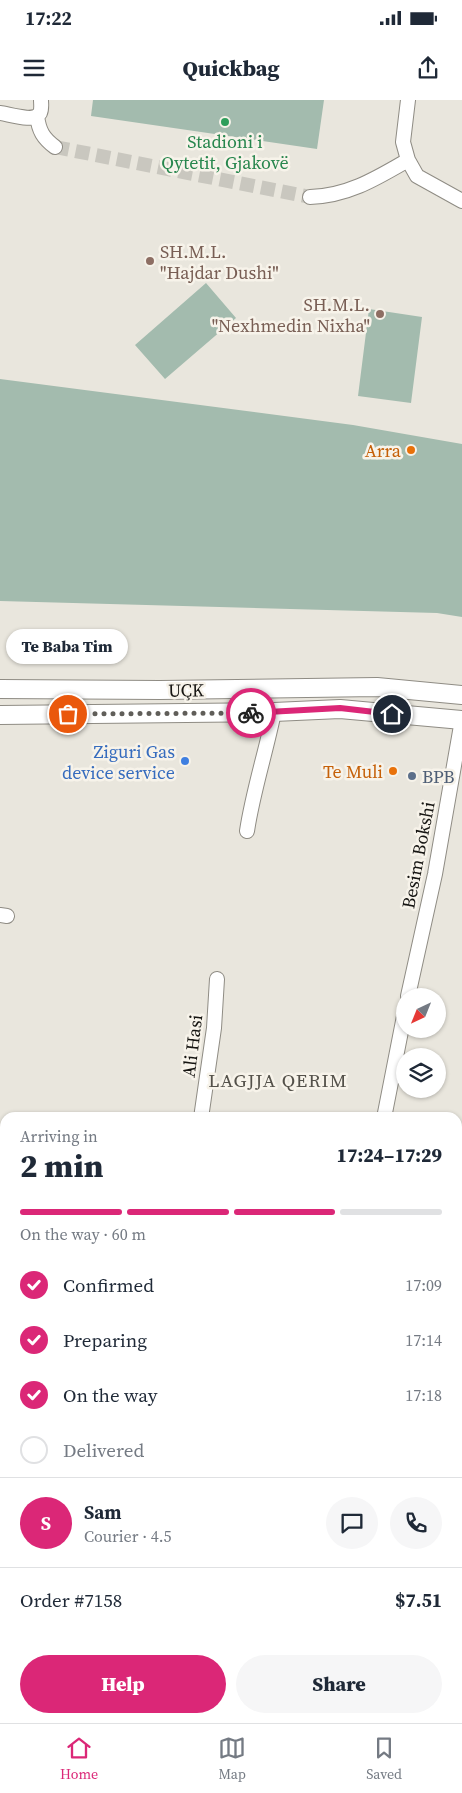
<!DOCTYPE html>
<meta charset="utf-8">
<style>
:root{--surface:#fff;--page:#f6f6f7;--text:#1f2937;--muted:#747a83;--line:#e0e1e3;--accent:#db2777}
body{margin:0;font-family:"Source Serif 4",serif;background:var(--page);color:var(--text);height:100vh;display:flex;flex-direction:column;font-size:19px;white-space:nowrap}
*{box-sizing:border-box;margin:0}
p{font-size:16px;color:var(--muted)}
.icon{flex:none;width:28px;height:28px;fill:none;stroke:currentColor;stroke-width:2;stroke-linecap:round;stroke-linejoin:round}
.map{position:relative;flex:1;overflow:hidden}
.panel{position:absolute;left:0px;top:1012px;width:462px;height:611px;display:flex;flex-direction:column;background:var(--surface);border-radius:15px 15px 0 0;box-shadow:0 1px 4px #0004}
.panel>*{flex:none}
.needle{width:32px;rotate:223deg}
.buttons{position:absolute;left:396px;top:888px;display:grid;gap:10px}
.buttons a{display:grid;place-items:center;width:50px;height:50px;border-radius:50%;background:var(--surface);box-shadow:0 1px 4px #0004;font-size:25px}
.pin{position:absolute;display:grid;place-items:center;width:42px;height:42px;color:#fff;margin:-21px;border:2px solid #fff;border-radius:50%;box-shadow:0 1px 5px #0007}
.courier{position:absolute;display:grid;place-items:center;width:50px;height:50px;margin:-25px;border:4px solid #db2777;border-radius:50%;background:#fff;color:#222;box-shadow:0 1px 6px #0007}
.bubble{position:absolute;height:35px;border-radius:18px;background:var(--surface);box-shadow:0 1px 4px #0004;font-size:16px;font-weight:800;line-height:35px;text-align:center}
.overview em{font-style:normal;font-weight:800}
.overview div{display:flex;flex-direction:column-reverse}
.overview{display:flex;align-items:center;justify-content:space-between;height:85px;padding:0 20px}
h1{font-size:32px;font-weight:800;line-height:38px}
.bar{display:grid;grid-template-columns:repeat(4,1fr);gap:8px 5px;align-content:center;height:60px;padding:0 20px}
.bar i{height:6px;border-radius:4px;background:var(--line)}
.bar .on{background:var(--accent)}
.bar p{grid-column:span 4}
.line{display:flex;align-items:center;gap:12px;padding:0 20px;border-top:1px solid var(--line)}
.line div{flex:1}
.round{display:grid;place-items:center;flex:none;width:52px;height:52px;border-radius:26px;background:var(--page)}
ol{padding:0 20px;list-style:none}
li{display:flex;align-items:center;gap:15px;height:55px}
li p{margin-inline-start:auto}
li .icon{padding:5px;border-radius:50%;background:var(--accent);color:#fff;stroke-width:4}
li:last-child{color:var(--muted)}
li i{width:28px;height:28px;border:2px solid var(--line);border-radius:50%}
.cta{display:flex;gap:10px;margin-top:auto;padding:10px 20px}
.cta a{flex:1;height:58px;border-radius:30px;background:var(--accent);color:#fff;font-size:20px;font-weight:800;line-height:58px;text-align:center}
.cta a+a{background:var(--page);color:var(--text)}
.status{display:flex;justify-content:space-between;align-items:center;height:35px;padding:0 25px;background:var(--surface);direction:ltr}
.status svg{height:14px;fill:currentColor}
header{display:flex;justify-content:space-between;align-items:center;height:65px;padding:0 20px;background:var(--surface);font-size:22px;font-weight:800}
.tabs{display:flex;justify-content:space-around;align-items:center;height:70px;border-top:1px solid var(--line);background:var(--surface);font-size:14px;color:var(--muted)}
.tabs a{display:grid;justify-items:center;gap:2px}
.tabs .on{color:var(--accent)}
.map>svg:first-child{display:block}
</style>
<div class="status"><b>17:22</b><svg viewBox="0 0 49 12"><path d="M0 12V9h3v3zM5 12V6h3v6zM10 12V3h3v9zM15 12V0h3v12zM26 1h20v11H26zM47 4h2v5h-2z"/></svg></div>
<header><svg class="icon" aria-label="menu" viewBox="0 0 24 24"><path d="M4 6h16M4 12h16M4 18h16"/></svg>Quickbag<svg class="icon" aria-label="share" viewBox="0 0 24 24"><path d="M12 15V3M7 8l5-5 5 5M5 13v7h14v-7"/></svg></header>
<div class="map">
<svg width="462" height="1623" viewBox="0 0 462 1623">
<rect width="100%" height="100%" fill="#e9e6dd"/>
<!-- green -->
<path fill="#a3bbae" d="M93 0H324L317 49 91 16Z
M206 183 236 218 165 279 135 245Z
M369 209 422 217 411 303 358 296Z
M0 279 353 325 462 344V517L437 513 0 501Z
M164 1619H264V1623H164Z"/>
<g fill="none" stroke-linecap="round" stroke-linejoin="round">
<!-- minor-tunnel -->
<path stroke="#c9c7bf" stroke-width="14" stroke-dasharray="14 7" stroke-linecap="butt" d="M55 47 310 97"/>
<!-- minor casing -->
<g stroke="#8f8c84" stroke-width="16">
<path id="minor" d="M408 0 403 42 408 60 417 76 462 101
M0 13C9 14 35 23 40 13 42 9 41 4 41 0
M37 16C39 31 43 38 55 47
M310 97C348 96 377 78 408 60
M247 731C253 691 266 652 274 612
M0 815 7 816
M408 896 435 774 462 620
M201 1018 214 928 217 879
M384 1018 405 911
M0 1041H5
M458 1051 462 1052
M0 1149 5 1150
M458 1498 462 1497
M458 1535 462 1527
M0 1558H5
M352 1619 354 1623
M399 1623 403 1619"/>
</g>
<!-- tertiary casing -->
<g stroke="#8f8c84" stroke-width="20">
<path id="tertiary" d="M0 589 160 590 377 587 462 595
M0 615 274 612 340 609 462 620"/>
</g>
<!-- minor -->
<use href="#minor" stroke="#fff" stroke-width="14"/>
<!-- tertiary -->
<use href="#tertiary" stroke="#fff" stroke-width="18"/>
</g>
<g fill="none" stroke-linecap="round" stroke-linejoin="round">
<!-- done -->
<path stroke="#605e59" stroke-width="5" stroke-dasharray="0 9" d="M68 614 251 613"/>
<!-- route -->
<path stroke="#db2777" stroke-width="6" d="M251 613 340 608 392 614"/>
</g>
<!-- markers -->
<circle fill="#2e9e5b" stroke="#f7f3ea" stroke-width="2" cx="225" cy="22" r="5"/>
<g fill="#8d6e63" stroke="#f7f3ea" stroke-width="2">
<circle cx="150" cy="161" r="5"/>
<circle cx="380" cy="214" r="5"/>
</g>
<g fill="#e8710a" stroke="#f7f3ea" stroke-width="2">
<circle cx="411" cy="350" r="5"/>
<circle cx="393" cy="671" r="5"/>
</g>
<circle fill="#3f7fe0" stroke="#f7f3ea" stroke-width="2" cx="185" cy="661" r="5"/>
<circle fill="#5c6f8a" stroke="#f7f3ea" stroke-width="2" cx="412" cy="676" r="5"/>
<g text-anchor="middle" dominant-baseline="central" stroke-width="5" stroke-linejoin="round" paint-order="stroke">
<!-- leisure labels -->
<g font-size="18" fill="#27864d" stroke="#f7f3ea">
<text x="225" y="41">Stadioni i<tspan x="225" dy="21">Qytetit, Gjakovë</tspan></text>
</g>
<!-- education labels -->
<g font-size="18" fill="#785e54" stroke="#f7f3ea" text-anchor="start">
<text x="160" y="151">SH.M.L.<tspan x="160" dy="21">"Hajdar Dushi"</tspan></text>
<text x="370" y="204" text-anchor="end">SH.M.L.<tspan x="370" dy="21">"Nexhmedin Nixha"</tspan></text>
</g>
<!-- food labels -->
<g font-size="18" fill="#c56008" stroke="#f7f3ea" text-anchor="end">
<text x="401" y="350">Arra</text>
<text x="383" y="671">Te Muli</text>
</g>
<!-- street labels -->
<g font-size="18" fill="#161512" stroke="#f7f3ea">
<text transform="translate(186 590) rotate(-1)">UÇK</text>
<text transform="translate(418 755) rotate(-79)">Besim Bokshi</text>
<text transform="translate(192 946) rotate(-83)">Ali Hasi</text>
</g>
<!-- shop labels -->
<g font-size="18" fill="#366cbe" stroke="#f7f3ea" text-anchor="end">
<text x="175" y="651">Ziguri Gas<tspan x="175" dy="21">device service</tspan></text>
</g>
<!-- service labels -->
<g font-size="18" fill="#4e5e75" stroke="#f7f3ea" text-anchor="start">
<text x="422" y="676">BPB</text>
</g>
<!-- neighbourhood labels -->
<g font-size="19" letter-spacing="1" fill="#54514a" stroke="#f7f3ea">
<text x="278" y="980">LAGJJA QERIM</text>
</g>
</g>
</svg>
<div class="buttons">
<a><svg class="needle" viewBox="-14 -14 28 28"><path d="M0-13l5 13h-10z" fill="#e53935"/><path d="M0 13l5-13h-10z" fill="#747a83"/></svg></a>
<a><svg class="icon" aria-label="layers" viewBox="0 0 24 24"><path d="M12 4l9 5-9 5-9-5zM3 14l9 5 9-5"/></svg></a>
</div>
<div class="pin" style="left:68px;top:614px;background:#ea580c"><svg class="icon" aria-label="bag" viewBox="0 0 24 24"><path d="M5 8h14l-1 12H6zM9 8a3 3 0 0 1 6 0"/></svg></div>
<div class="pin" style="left:392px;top:614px;background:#1f2937"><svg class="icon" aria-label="home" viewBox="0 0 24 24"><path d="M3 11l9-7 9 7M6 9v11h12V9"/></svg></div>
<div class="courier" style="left:251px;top:613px"><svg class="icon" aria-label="bike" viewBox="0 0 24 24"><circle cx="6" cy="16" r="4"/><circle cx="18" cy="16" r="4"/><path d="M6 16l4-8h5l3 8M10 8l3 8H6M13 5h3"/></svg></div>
<div class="bubble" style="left:6px;top:529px;width:122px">Te Baba Tim</div>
<section class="panel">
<div class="overview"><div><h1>2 min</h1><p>Arriving in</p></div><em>17:24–17:29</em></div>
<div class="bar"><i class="on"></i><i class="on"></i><i class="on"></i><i></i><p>On the way · 60 m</p></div>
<ol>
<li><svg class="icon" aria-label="check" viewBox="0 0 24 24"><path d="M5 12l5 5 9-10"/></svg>Confirmed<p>17:09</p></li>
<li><svg class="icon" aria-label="check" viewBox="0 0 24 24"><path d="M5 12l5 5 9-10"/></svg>Preparing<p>17:14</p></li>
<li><svg class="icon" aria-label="check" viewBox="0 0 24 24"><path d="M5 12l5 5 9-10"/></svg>On the way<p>17:18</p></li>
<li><i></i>Delivered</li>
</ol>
<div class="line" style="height:90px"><b class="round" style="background:var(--accent);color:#fff">S</b><div><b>Sam</b><p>Courier · 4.5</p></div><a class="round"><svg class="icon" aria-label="chat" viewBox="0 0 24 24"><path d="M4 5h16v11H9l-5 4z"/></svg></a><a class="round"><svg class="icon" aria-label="phone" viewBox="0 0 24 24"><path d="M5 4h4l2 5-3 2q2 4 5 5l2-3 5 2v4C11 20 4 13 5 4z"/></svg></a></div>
<div class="line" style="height:65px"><div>Order #7158</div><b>$7.51</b></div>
<div class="cta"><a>Help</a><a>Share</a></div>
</section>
</div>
<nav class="tabs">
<a class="on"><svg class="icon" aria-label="home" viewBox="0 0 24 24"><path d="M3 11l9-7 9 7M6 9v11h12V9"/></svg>Home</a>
<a><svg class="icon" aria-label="map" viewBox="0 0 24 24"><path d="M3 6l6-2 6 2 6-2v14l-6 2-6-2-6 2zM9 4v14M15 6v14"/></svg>Map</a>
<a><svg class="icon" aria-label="saved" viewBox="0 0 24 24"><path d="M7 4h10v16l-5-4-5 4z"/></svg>Saved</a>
</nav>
